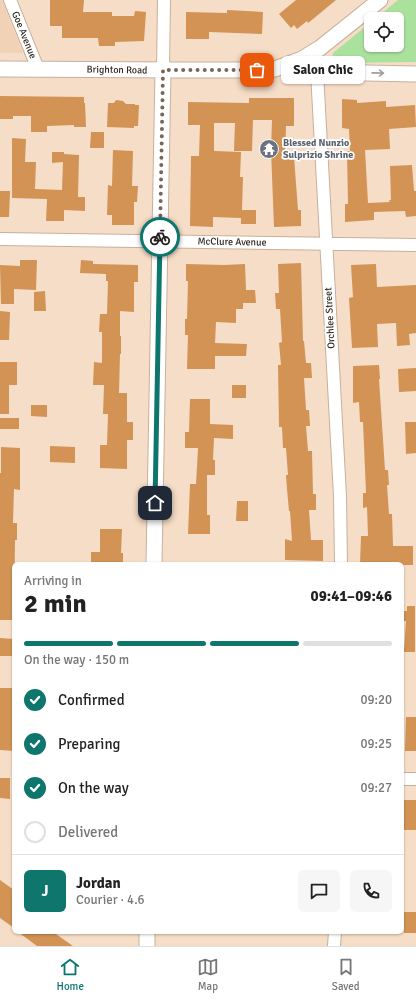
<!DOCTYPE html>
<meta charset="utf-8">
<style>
:root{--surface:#fff;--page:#f6f6f6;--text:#222;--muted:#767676;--line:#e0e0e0;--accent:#0f766e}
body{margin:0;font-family:Signika,sans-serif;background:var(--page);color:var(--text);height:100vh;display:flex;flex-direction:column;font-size:15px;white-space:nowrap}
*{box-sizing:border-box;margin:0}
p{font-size:13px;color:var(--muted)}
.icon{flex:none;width:22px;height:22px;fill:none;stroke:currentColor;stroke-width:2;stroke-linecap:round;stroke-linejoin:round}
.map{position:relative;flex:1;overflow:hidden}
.panel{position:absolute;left:12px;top:562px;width:392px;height:372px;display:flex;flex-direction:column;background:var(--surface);border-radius:6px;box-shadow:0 1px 3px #0004}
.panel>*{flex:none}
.fabs{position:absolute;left:364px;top:12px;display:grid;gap:8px}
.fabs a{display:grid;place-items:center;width:40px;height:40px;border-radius:6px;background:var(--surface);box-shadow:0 1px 3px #0004;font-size:20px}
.pin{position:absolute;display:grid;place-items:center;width:34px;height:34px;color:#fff;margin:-17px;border-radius:8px;box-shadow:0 2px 6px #0006}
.courier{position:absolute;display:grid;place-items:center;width:40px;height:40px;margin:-20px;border:3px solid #0f766e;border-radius:50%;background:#fff;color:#222;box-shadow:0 1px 5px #0007}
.bubble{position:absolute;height:28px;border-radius:6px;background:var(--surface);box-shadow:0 1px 3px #0004;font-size:13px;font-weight:800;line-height:28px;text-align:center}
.headline em{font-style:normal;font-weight:800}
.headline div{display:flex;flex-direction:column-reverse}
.headline{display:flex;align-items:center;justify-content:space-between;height:68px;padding:0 12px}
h1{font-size:26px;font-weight:800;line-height:30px}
.bar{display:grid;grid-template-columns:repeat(4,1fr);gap:6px 4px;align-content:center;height:48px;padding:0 12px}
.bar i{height:5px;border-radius:3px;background:var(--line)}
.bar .on{background:var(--accent)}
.bar p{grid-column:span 4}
.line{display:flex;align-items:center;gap:10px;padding:0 12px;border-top:1px solid var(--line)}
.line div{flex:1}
.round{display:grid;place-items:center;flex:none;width:42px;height:42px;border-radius:6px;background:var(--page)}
ol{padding:0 12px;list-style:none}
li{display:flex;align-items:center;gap:12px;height:44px}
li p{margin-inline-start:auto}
li .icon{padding:4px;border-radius:50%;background:var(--accent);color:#fff;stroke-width:4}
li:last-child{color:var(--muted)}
li i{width:22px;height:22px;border:2px solid var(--line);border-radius:50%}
.tab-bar{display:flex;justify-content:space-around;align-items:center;height:56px;border-top:1px solid var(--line);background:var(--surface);font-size:11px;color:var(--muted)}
.tab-bar a{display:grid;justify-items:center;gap:2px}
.tab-bar .on{color:var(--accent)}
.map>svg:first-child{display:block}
</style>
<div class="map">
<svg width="416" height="946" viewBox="0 0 416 946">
<rect width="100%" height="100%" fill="#f6ddc7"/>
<!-- built -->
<path fill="#f1d2b7" d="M0 0H2L23 53H0Z"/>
<!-- green -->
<path fill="#aae19d" d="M398 0H416V62L338 63 332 60 333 53 371 22V45H397V19H375Z"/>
<!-- building -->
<path fill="#d29354" d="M50 0H84L83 12H112V16H134L135 11 146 12 144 41 115 42V46H99L98 38H62V26H50Z
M296 0H336L313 19 308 23 307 21 297 29 294 25 291 28 279 14Z
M227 10 263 12 262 34 209 32V39H186V12L227 13Z
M0 96 84 97V103H85L86 127H74V125L47 126V132H31V116H13V119H0Z
M249 98H294V126H286L285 157H294L298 210H301V226L274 227 271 150 272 120H253L252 151H234L235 123H214V151L241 152 240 177H243L242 210H256V224H241V218L213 217V227L190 226 191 156H199L200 125H188V102L249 103Z
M342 99 357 100V103L386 101V107L415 105 416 127 389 129 390 149 365 150 368 203 390 202 389 200H391L390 166 412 165 414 191H416V216L406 217 405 211 374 212V220L345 222V204H348L347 151H350L349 129 342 128Z
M116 100 123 101 126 104H135V105H139L138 126H134V128L107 127 108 103H114Z
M91 132H104V148H90Z
M12 138 26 139 25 162H36L35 189 62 190 63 162 52 163V152H64V154L79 155 78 197H85V211L64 210V221H46L47 199 12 198Z
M113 150 133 151 132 186H138L137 202H134V225H112V215H107L108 185 112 186Z
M0 191H10L9 217H0Z
M20 260H37L36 290 14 289V304H1L0 265 20 266Z
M81 260 93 261V264L138 265V282H134V312L120 311V336H121V354H120L119 393H127V422H133V440H127V469L100 468V445H107L108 414H103L104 385H93L94 362 102 363V332H99L100 314H107L108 281H106V274L80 273Z
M301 263 303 341H304L306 363H311L312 378H304L306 410H309L310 426H306L308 451H312L313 494H316V510H309L311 540H323V561L285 560V539L292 541 290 511H289L287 489 286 475H288L286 448H283L282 427H279L278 365H281L279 343 282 342 280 309H276L275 293H279L278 264Z
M186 264 224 265 245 264 246 290H255L256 303H243V309H236V323L216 322 215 343 247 344 246 356H215V369H187L188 335H185V319H187L188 281H186Z
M376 264 377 287 416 285V333L409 334 410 345 397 346 396 323 377 324 378 347 352 348 349 298 353 297 351 265Z
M45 291 46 311H34V292Z
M0 311 10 312 9 340H0Z
M0 362H17V385H9V414H0Z
M379 365 380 379H379L385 470H388L389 485H387L389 514H392L393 546H413V565H403V564H360L361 536H368L367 507 363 508V493H366L363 422H360L359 402 353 403V366Z
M416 368V391L399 392 398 369Z
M232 385H246V398H232Z
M190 399H210V424L233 425V439L214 438 213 460H215V475H207V515H210V534H188L190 484H196L198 448H185V432H189Z
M31 405H47V417L31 416Z
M0 418H19V429H0Z
M405 422H416V453L406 454Z
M50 446 75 447V463L50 462Z
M1 447 20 448V490L14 489 13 523H17V540H15L14 620H0V473H1Z
M237 501H248V521H236Z
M100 529H122L121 553H123V564H91V552H100Z
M407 606H415V652H404L406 621H404V611H407Z
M0 638 14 639V656H0Z
M0 688H14V751L0 750Z
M406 717H416V751H405Z
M0 778H10V799L0 798Z
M402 800H416V830H402Z
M0 880 14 890V928L0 918Z
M404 912H416V933H404Z
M18 932H53L73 946H37Z"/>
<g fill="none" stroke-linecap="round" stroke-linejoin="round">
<!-- minor casing -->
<g stroke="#c8b09b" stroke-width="14">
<path id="minor" d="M10 0 38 69
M163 70 164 0
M317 72 340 496 341 564
M0 239 416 245
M402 779H416
M334 946 335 932"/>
</g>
<!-- tertiary casing -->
<g stroke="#c8b09b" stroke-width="17">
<path id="tertiary" d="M302 59 317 72 416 74
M0 69 179 70H257L275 69 302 59 320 48 380 0
M154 564 163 70
M147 946V932"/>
</g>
<!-- minor -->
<use href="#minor" stroke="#fff" stroke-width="12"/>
<!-- tertiary -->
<use href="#tertiary" stroke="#fff" stroke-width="15"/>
</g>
<!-- one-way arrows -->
<defs><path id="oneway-shaft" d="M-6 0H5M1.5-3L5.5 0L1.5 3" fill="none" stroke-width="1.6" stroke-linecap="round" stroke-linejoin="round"/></defs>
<use stroke="#a29e9b" href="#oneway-shaft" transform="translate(378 73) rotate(1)"/>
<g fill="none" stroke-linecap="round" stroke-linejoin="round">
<!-- done -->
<path stroke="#76675a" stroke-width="4" stroke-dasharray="0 7.2" d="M160 237 163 70H257"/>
<!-- route -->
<path stroke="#0f766e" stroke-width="5" d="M155 503 160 237"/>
</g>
<!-- icons -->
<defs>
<g id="temple-disc" transform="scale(1)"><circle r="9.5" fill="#6b7280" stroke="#fff"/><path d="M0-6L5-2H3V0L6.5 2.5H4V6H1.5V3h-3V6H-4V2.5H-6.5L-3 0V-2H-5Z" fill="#fff"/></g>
</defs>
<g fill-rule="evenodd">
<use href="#temple-disc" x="269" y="149"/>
</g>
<g text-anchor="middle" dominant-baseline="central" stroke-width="3.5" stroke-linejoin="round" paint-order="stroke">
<!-- street labels -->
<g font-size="10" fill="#312820" stroke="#fff">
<text transform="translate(24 35) rotate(68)">Goe Avenue</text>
<text transform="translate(117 70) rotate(1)">Brighton Road</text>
<text transform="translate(232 242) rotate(1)">McClure Avenue</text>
<text transform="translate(330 318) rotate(-93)">Orchlee Street</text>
</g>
<!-- worship labels -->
<g font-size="10" font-weight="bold" fill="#5b616d" stroke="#fff" text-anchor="start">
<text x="283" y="143">Blessed Nunzio<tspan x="283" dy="12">Sulprizio Shrine</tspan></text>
</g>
</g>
</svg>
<div class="fabs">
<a><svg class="icon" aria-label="locate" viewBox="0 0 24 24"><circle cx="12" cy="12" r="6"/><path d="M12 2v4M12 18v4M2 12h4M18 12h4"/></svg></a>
</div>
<div class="pin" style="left:257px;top:70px;background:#ea580c"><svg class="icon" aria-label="bag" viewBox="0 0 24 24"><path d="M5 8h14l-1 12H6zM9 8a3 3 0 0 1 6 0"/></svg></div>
<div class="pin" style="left:155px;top:503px;background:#1f2937"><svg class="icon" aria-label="home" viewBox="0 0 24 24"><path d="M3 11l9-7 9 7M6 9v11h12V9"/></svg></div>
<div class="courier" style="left:160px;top:237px"><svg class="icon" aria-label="bike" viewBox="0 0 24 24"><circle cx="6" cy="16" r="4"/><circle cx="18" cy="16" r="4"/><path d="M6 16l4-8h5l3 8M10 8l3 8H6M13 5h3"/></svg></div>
<div class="bubble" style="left:281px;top:56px;width:84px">Salon Chic</div>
<section class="panel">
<div class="headline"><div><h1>2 min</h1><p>Arriving in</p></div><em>09:41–09:46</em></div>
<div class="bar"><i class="on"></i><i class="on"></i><i class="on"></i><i></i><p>On the way · 150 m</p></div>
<ol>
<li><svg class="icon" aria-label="check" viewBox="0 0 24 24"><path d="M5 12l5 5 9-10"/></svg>Confirmed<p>09:20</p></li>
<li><svg class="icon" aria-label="check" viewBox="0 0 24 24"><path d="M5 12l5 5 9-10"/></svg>Preparing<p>09:25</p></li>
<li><svg class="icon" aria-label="check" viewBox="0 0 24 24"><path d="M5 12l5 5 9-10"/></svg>On the way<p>09:27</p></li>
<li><i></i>Delivered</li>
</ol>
<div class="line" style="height:72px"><b class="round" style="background:var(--accent);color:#fff">J</b><div><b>Jordan</b><p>Courier · 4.6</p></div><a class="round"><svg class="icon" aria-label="chat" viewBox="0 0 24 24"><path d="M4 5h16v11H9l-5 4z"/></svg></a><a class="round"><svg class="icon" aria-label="phone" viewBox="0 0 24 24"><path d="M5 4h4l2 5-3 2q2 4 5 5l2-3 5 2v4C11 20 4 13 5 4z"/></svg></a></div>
</section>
</div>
<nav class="tab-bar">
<a class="on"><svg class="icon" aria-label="home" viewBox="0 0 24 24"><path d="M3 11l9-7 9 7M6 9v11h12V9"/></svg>Home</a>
<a><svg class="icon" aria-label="map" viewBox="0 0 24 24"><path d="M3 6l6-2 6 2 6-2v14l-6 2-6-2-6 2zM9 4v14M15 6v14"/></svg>Map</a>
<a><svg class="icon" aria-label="saved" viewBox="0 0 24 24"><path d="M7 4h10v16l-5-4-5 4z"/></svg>Saved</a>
</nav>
